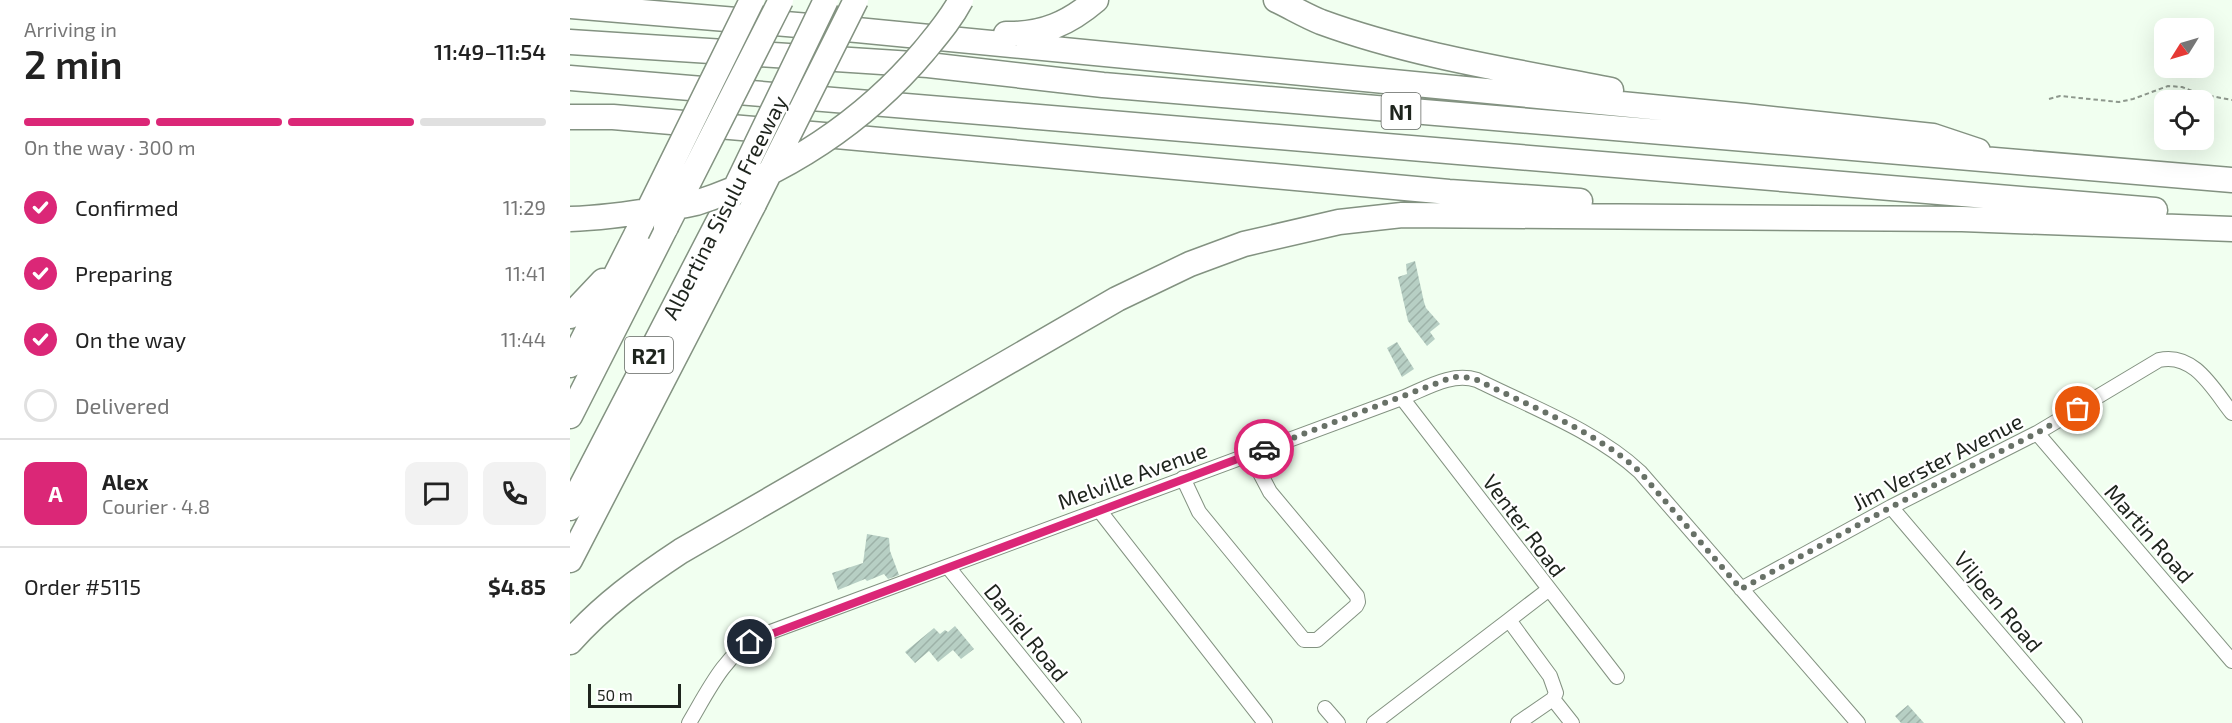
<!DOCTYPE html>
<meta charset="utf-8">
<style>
:root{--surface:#fff;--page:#f2f2f2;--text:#222;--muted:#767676;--line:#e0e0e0;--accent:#db2777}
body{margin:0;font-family:"Exo 2",sans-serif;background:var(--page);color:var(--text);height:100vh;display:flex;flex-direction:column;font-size:22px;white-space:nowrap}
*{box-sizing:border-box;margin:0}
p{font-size:20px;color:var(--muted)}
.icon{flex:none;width:33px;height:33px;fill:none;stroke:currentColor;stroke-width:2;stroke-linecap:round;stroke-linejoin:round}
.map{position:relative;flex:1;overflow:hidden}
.details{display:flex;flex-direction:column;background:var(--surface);width:570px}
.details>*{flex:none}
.needle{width:39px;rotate:233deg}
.tools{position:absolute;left:1584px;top:18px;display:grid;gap:12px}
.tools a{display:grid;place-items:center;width:60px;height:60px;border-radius:12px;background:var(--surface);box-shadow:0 6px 24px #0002;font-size:30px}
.scale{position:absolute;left:18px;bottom:15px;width:93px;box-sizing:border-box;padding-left:6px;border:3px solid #1e241d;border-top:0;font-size:16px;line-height:21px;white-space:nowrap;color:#1e241d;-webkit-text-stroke:4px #fff;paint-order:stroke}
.pin{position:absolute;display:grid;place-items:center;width:51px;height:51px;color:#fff;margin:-26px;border:3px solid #fff;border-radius:50%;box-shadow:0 2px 6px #0007}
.courier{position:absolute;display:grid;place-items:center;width:60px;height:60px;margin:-30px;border:4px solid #db2777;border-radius:50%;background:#fff;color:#222;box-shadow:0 2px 8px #0007}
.head em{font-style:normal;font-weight:600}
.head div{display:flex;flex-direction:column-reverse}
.head{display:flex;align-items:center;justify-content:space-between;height:102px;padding:0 24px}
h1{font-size:39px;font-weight:600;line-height:45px}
.bar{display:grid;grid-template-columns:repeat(4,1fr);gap:9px 6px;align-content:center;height:72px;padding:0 24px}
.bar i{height:8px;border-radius:4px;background:var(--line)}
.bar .on{background:var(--accent)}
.bar p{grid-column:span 4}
.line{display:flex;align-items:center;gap:15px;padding:0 24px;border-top:2px solid var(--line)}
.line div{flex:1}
.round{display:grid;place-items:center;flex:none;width:63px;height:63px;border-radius:12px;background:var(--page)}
ol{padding:0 24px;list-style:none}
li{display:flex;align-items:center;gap:18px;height:66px}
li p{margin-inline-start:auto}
li .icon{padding:6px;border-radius:50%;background:var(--accent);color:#fff;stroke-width:4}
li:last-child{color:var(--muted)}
li i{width:33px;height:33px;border:3px solid var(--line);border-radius:50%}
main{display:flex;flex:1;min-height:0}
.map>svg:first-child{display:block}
</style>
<main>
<section class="details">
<div class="head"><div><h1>2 min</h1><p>Arriving in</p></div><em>11:49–11:54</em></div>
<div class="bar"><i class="on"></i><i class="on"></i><i class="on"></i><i></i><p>On the way · 300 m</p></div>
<ol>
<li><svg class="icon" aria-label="check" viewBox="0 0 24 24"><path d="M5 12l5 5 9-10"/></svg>Confirmed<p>11:29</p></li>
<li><svg class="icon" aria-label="check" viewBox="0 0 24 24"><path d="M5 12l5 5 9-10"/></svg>Preparing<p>11:41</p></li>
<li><svg class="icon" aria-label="check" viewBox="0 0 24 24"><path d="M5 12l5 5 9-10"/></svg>On the way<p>11:44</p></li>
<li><i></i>Delivered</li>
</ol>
<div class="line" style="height:108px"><b class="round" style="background:var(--accent);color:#fff">A</b><div><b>Alex</b><p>Courier · 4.8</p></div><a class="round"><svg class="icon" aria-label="chat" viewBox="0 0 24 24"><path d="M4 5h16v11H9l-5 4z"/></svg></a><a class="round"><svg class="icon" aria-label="phone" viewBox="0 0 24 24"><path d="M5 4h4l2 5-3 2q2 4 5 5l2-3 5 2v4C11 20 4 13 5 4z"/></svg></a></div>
<div class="line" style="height:78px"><div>Order #5115</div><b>$4.85</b></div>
</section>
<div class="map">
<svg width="1662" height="723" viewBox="0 0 1662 723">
<defs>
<pattern id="building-hatch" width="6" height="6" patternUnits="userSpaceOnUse" patternTransform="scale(1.5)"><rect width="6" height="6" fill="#b7cfc4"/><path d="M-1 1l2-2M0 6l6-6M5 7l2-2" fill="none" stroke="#9db2a8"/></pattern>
</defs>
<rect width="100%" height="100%" fill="#f1fff0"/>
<!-- building -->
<path fill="url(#building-hatch)" d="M845 261 854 302 856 308 870 324 860 332 865 339 857 346 838 321 828 277 837 274 836 264Z
M827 342 844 369 832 377 817 348Z
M297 534 319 538 320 551 329 575 318 579 314 574 297 581 295 579 268 590 262 573 293 563Z
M385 626 404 649 391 659 383 650 368 662 359 651 345 663 335 652 364 628 370 634 375 630 378 632Z
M1338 705 1354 723H1331L1325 716Z"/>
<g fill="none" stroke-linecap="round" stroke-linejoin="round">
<!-- minor casing -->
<g stroke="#839281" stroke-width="16">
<path id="minor" d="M832 398 1047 677
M1467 433 1662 661
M613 478 629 512 734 640H747L786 606 788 602 787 596 700 492 680 454
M1321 507 1505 723
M529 510 695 723
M378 567 504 723
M1171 589 1321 507 1467 433 1589 360C1624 352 1643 389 1662 413
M939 620 978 590
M983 699 1002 723
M755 708 768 723
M119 723C138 691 154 656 187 637L832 398C857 388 881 372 907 380 961 407 1026 431 1070 472L1288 723
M804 723 939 620 980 676 986 693 983 699 948 723"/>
</g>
<!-- motorway casing -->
<g stroke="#839281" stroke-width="27">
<path id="motorway" d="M706 0C721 7 736 16 751 22 844 56 945 71 1041 90
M0 6 287 30 1175 116 1363 136 1408 151
M436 34C473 35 499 23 526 0
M0 42 358 65 533 85 1662 180
M0 78 1585 210
M0 117H43L266 136 879 192 1010 201
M0 316 33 281
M0 365 67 233
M0 416 96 227
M0 508 158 203
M0 560 184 204
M0 642C32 606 70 578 111 551L547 299 620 264 674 244 769 222 832 215 1392 219 1662 229"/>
</g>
<!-- path -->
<path stroke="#8e988d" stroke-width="2" stroke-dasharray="4.5 3" stroke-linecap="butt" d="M1479 99 1490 96 1549 102 1563 99 1598 86 1612 87 1630 94 1662 100"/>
<!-- minor -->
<use href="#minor" stroke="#fff" stroke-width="14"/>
<!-- motorway -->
<use href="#motorway" stroke="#fff" stroke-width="24"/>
<!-- motorway-bridge casing -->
<g stroke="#839281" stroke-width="27" stroke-linecap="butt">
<path id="motorway-bridge" d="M162 195 256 0
M184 204 286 0
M0 219C31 218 60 214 90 209 102 207 115 206 126 203 215 174 294 122 354 51 368 34 381 19 391 0
M96 227 211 0
M67 233 182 0"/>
</g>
<!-- motorway-bridge -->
<use href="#motorway-bridge" stroke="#fff" stroke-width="24"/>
</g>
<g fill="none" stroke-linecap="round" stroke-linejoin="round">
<!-- done -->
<path stroke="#687167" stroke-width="6" stroke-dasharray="0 10.8" d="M694 449 883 377H895L907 380C961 407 1026 431 1070 472L1171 589 1321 507 1467 433 1508 409"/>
<!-- route -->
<path stroke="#db2777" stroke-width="8" d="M180 642 694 449"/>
</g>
<g text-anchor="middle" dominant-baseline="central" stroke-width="4.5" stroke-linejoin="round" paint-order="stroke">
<!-- shield labels -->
<g fill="#fff" stroke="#626661" stroke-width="1.5">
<rect x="811.5" y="93" width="39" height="36" rx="4.5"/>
<rect x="55" y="337" width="48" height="36" rx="4.5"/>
</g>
<g font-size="21" font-weight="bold" fill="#1e241d">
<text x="831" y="111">N1</text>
<text x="79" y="355">R21</text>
</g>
<!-- street labels -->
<g font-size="22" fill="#1e241d" stroke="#fff">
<text transform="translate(154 207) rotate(-63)">Albertina Sisulu Freeway</text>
<text transform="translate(1367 461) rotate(-27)">Jim Verster Avenue</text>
<text transform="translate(562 475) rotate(-20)">Melville Avenue</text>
<text transform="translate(955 525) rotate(53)">Venter Road</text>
<text transform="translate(1580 533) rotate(49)">Martin Road</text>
<text transform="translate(1429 601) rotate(50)">Viljoen Road</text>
<text transform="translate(457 632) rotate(51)">Daniel Road</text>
</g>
</g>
</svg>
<div class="tools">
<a><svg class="needle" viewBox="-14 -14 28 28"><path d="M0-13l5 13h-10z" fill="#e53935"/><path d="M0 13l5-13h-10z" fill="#767676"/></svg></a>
<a><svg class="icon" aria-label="locate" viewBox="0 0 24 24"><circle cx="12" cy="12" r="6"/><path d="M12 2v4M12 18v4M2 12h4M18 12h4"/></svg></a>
</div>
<div class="scale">50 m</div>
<div class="pin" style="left:1508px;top:409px;background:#ea580c"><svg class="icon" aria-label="bag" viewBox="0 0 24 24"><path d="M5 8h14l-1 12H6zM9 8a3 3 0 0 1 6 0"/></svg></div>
<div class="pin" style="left:180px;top:642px;background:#1f2937"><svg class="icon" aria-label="home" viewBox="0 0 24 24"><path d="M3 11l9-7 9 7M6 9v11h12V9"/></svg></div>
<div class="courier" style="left:694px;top:449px"><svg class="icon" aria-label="car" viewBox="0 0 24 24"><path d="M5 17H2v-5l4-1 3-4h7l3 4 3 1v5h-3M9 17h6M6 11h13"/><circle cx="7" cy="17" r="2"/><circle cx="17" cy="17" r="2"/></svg></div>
</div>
</main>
